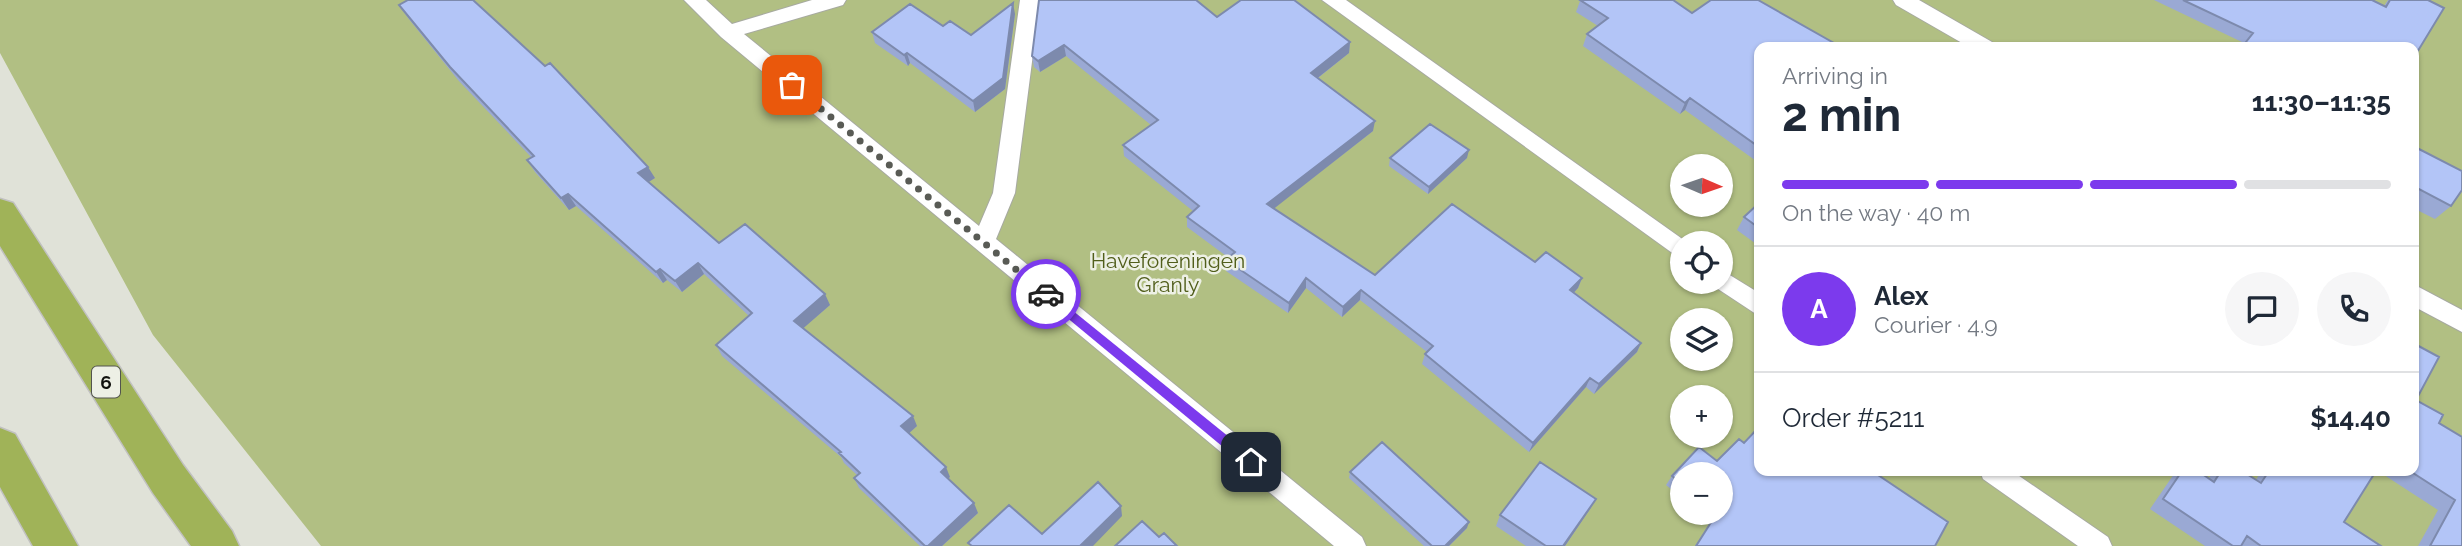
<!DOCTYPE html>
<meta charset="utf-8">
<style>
:root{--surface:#fff;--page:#f6f6f7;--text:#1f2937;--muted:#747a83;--line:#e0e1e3;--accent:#7c3aed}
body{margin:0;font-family:Raleway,sans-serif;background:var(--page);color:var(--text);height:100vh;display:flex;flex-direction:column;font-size:26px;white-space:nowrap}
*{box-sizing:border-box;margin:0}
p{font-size:23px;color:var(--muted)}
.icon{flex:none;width:38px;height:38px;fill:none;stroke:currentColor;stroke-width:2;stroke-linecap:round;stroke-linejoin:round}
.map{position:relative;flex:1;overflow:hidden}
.panel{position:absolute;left:1754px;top:42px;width:665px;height:434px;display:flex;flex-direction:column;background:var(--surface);border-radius:14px;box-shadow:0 2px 5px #0004}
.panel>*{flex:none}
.needle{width:46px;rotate:92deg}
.controls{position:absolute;left:1670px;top:154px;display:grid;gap:14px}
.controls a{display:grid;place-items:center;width:63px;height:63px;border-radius:50%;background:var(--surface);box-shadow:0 2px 5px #0004;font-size:35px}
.pin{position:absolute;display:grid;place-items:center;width:60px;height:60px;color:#fff;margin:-30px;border-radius:14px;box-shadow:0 4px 10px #0006}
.courier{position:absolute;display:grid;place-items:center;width:70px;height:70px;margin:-35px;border:5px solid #7c3aed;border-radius:50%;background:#fff;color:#222;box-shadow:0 2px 9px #0007}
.summary em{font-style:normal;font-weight:700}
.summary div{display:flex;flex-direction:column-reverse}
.summary{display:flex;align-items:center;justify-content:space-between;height:119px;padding:0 28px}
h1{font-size:46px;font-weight:700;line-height:52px}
.bar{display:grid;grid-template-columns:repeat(4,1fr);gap:10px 7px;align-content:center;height:84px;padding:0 28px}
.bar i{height:9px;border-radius:5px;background:var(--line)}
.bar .selected{background:var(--accent)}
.bar p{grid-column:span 4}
.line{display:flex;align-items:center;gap:18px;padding:0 28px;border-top:2px solid var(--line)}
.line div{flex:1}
.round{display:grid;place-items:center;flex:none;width:74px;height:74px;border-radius:37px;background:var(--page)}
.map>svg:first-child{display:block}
</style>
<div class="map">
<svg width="2462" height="546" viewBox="0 0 2462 546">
<rect width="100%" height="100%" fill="#e0e2d8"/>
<!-- green -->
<path fill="#b1bf83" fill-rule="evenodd" d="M0 0H2462V546H321L153 335 0 53ZM1759 47H2413V471H1759ZM1682 166H1720V205H1682ZM1682 243H1720V282H1682ZM1682 320H1720V359H1682ZM1682 397H1720V436H1682ZM1682 474H1720V513H1682Z"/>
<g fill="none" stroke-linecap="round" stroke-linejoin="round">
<!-- service casing -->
<g stroke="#a7aaa0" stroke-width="2">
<path id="service" d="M684 0H706L732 24 812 0H846L843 5 744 34 979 226 993 193 1020 0H1040L1015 193 996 239 1362 537 1366 546H1334L721 37Z
M1322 0H1346L1688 243H1682V260Z
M1893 0H1919L1992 42 1995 47H1969L1896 5Z
M1720 269 1759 293V316L1712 285 1710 282H1720Z
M2413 284 2462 310V332L2413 306Z
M1980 471H2012L2108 537 2112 546H2078L1983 479Z"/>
</g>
<!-- motorway casing -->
<g stroke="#c1c1c0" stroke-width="3">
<path id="motorway" d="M0 199 13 203 183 465 232 531 239 546H191L153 493 0 246Z
M0 428 15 434 78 546H33L0 487Z"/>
</g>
<!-- service -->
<use href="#service" fill="#fff" fill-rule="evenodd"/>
<!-- motorway -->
<use href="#motorway" fill="#a0b358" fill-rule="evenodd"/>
</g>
<!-- wall -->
<path fill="#9aa9d4" d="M1039 0 1217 17 1350 42 1349 53 1318 78 1373 131 1274 208 1375 275 1535 262 1582 278 1578 288 1574 292 1641 343 1637 352 1594 394 1586 387 1529 452 1422 364 1425 354 1427 352 1360 300 1342 317 1306 288 1288 313 1226 271V260L1229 258 1187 227V217L1193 211 1124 156 1123 145 1151 125 1066 56 1040 72 1034 67 1032 56Z
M1578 0H1673L1692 13 1759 47V163L1685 110 1680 114 1583 46 1587 34 1598 26 1576 12 1580 1Z
M2154 0H2372L2384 6 2388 0H2428L2413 47H2241L2244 43Z
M399 5 655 178 648 182 719 243 830 305 803 328 917 426 909 433 950 477 948 478 978 513 942 546H920L859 488 854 478 857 475 844 463 841 457 722 356 716 345 749 316 704 274 682 292 667 280 663 283 576 206 569 210 535 172 527 160 531 157 458 80 408 18Z
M1015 14 1005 89 975 112 910 63 908 66 875 43 872 32 971 35Z
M2417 148 2451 206 2435 219 2413 208V151Z
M1390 158H1467L1428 194 1389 166Z
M1759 203V246L1737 230 1744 217Z
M2416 400 2439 423 2462 437V546H2418L2438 510 2378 471H2413Z
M1744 443 1935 546H1695L1711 522 1700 513H1720L1682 474V498L1666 485 1672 476 1717 461Z
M2178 471H2198L2209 478 2214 471H2242L2256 480 2261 471H2376L2344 522 2381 546H2205L2150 509 2174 474Z
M1350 472 1467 528 1449 546H1424L1349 478Z
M1596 499 1590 509 1565 546H1526L1496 526 1500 515Z"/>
<!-- shaded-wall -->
<path fill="#7d8aad" d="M1013 3 1015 14 1005 89 975 112 973 101Z
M1350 42 1349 53 1310 84 1311 73Z
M1064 45 1066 56 1040 72 1038 61Z
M907 53 910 63 908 66 904 55Z
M1690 98 1685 110 1680 114 1685 103Z
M1375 121 1373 131 1267 214V204Z
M1469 150 1467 158 1428 194 1429 187Z
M648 167 655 178 644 185 638 173Z
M568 194 576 206 569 210 561 198Z
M698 263 704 274 682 292 675 281Z
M660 269 667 280 663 283 656 272Z
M1306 278V288L1288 313 1289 303Z
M1582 278 1578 288 1567 300 1570 290Z
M1361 290 1360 300 1342 317 1343 307Z
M825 294 830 305 799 332 794 321Z
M1641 343 1637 352 1594 394 1599 384Z
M1590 378 1586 387 1529 452 1533 443Z
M913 416 917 426 906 436 901 426Z
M946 467 950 477 945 481 941 472Z
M1596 499 1590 509 1565 546H1563Z
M974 503 978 513 942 546H928Z
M1121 506 1122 516 1093 546H1080Z
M1469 522 1467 528 1449 546H1445Z"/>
<!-- building -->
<path fill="#b3c5f7" stroke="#7d8aad" stroke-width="2" d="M408 0H473L545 66 550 63 648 167 638 173 719 243 745 224 825 294 794 321 913 416 901 426 946 467 941 472 974 503 928 546H925L854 478 860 473 839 453 841 452 716 345 752 313 698 263 675 281 660 269 656 272 568 194 561 198 527 160 534 156 450 67 399 5Z
M1039 0H1196L1217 17 1241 0H1294L1350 42 1311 73 1375 121 1267 204 1375 275 1452 204 1535 262 1546 252 1582 278 1570 290 1641 343 1599 384 1590 378 1533 443 1425 354 1433 346 1361 290 1343 307 1306 278 1289 303 1226 260 1235 252 1187 217 1199 206 1123 145 1158 120 1064 45 1038 61 1032 56Z
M1580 0H1673L1692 13 1711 0H1758L1841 47H1759V147L1690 98 1685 103 1587 34 1608 18Z
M2183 0H2372L2386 7 2390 0H2428L2444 8 2413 59V47H2242L2253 33Z
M1013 3 1003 78 973 101 907 53 904 55 872 32 910 4 943 26 950 21 971 35Z
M1430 124 1469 150 1429 187 1390 158Z
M2417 148 2462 171V190L2451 206 2413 186V153Z
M1759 203V228L1744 217Z
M2413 343 2439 357 2416 400 2443 415 2439 423 2462 437V546H2430L2455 500 2410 471H2413Z
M1759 427V471H1872L1948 522 1935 546H1696L1717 513H1720V474H1682V484L1672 476 1699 447 1717 461 1739 439 1744 443Z
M1382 442 1469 522 1445 546H1432L1350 472Z
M1540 462 1596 499 1563 546H1546L1500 515Z
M2182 471H2198L2214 482 2221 471H2242L2261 483 2269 471H2376L2344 522 2381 546H2261L2247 536 2241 546H2233L2163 499Z
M1098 482 1121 506 1080 546H972L968 543 1009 505 1042 534Z
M1142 521 1159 537 1164 533 1177 546H1115Z"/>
<!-- route -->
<path fill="#7c3aed" d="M1046 289 1255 458V466H1246L1042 297V290Z"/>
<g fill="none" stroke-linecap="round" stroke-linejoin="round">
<!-- done -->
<path stroke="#595b55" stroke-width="7" stroke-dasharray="0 12.6" d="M792 85 1046 294"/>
</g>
<g text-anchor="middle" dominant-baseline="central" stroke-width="5" stroke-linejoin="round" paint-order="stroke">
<!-- shield labels -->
<rect fill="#edf0e5" stroke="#53554e" stroke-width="2" x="92" y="366.5" width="28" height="31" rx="5"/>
<g font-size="19" font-weight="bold" fill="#11120e">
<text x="106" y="382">6</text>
</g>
<!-- park labels -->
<g font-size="21" fill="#515e1b" stroke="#edf0e5">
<text x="1168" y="260">Haveforeningen<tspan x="1168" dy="24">Granly</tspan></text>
</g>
</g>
</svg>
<div class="controls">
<a><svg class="needle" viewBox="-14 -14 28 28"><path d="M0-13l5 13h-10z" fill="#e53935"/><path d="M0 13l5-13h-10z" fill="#747a83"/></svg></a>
<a><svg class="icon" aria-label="locate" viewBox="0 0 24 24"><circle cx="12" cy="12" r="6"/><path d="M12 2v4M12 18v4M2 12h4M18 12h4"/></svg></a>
<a><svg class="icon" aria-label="layers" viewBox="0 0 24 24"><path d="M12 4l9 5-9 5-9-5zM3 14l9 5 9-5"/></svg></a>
<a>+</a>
<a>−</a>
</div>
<div class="pin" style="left:792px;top:85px;background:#ea580c"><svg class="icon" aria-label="bag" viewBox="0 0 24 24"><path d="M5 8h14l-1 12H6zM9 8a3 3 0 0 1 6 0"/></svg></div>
<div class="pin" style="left:1251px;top:462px;background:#1f2937"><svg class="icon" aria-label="home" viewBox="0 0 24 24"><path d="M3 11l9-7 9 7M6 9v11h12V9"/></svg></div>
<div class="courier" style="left:1046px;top:294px"><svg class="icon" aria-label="car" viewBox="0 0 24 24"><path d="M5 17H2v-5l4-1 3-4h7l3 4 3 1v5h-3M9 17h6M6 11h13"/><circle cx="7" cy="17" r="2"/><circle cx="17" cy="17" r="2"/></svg></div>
<section class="panel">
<div class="summary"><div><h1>2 min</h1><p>Arriving in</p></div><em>11:30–11:35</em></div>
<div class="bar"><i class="selected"></i><i class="selected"></i><i class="selected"></i><i></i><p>On the way · 40 m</p></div>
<div class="line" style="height:126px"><b class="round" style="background:var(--accent);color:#fff">A</b><div><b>Alex</b><p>Courier · 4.9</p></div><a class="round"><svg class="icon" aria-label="chat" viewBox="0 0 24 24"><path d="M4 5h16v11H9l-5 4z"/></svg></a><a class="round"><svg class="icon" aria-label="phone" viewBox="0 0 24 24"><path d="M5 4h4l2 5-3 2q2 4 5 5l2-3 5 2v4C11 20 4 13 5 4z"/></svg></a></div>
<div class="line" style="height:91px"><div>Order #5211</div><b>$14.40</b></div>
</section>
</div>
